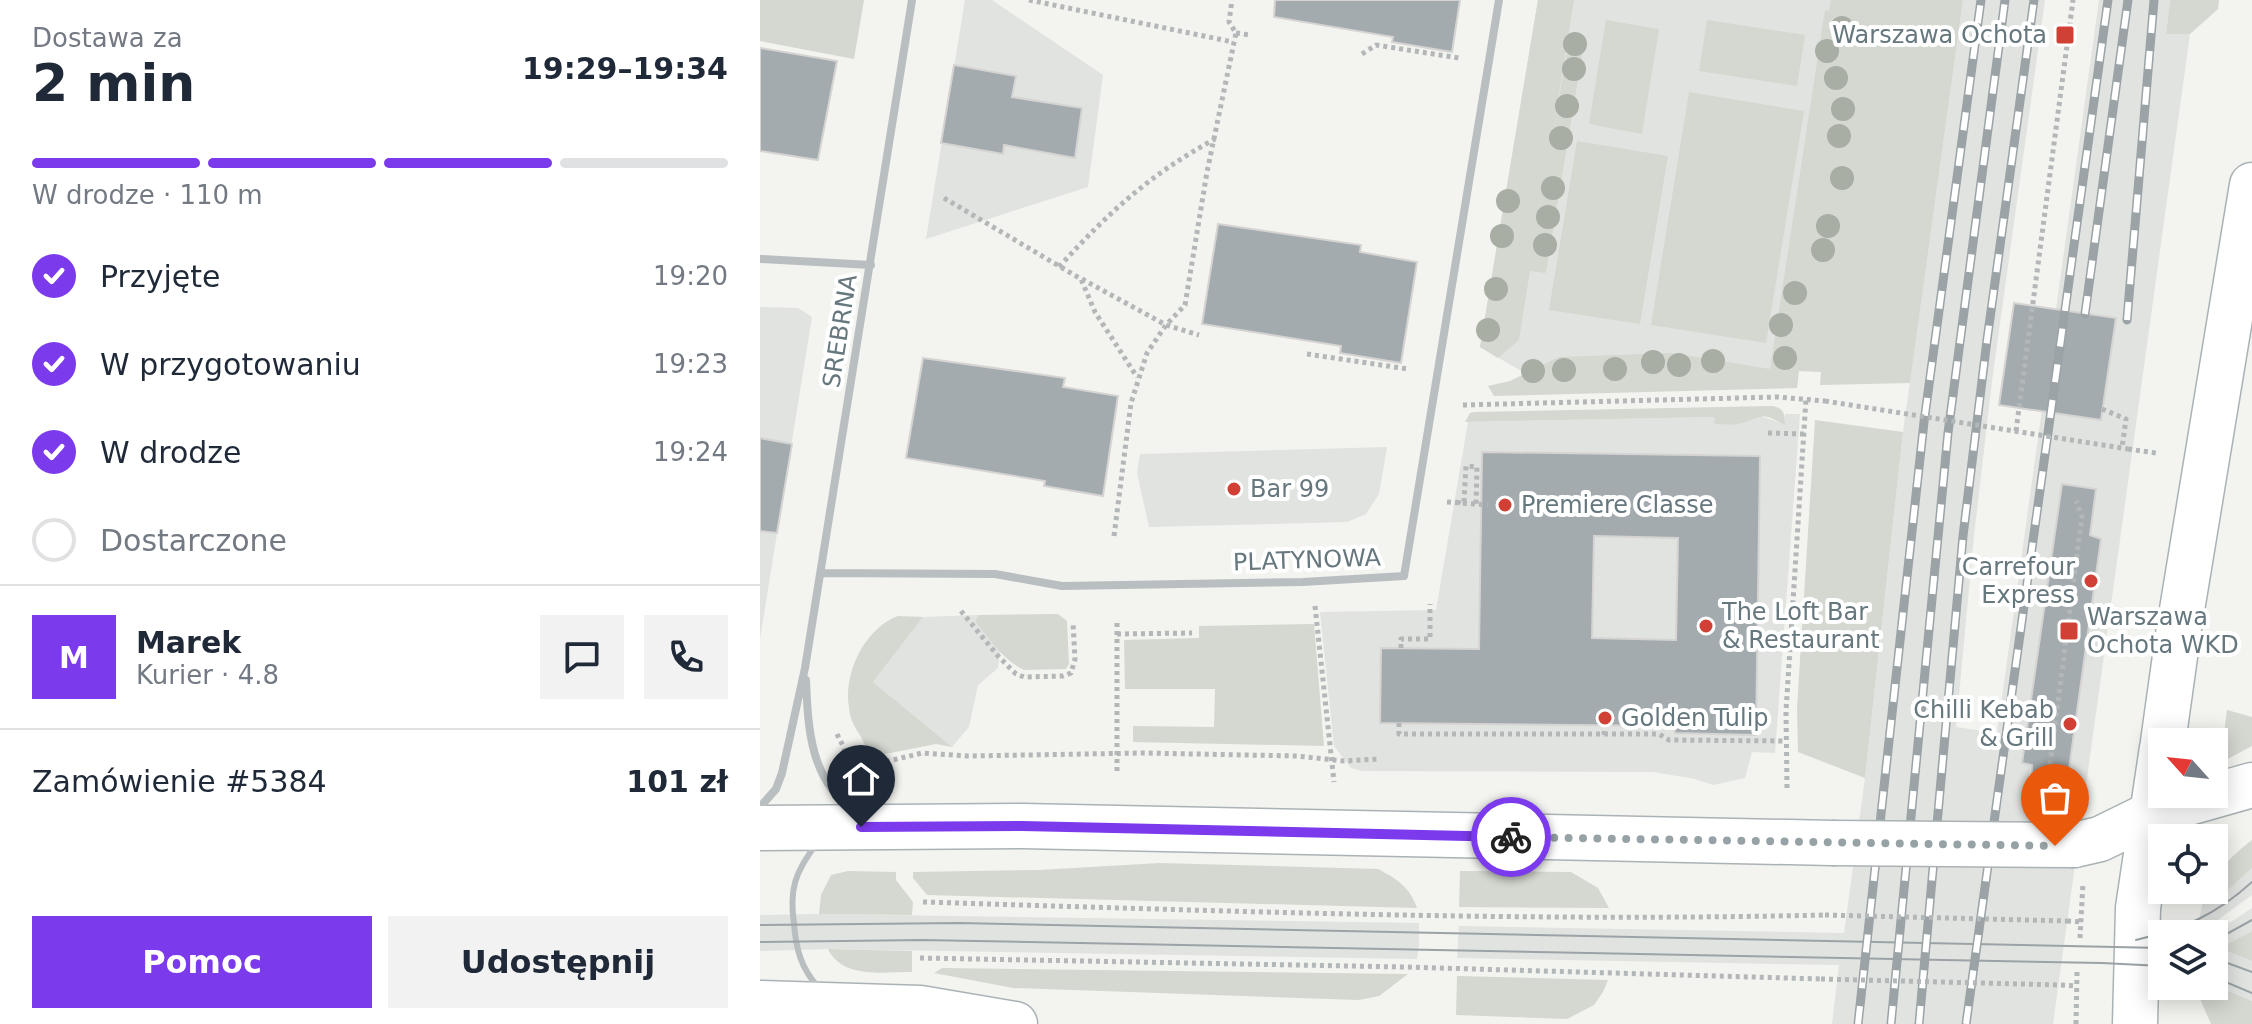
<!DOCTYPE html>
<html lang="pl">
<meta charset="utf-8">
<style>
:root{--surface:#fff;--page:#f2f2f3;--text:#1f2937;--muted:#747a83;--line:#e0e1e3;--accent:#7c3aed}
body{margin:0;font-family:"DejaVu Sans",sans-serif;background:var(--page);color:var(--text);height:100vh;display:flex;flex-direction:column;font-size:30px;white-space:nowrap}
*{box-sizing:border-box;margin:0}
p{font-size:26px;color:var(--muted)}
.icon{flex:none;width:44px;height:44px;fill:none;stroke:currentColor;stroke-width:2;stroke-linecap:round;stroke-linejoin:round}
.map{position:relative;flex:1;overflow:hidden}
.sheet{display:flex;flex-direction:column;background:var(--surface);width:760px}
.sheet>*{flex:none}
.needle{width:52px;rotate:297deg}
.tools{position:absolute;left:1388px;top:728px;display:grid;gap:16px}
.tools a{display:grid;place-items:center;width:80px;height:80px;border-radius:0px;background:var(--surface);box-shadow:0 4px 20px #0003;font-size:40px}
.pin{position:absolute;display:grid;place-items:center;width:68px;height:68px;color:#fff;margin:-82px -34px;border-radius:50% 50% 50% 0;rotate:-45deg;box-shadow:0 0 8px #0007}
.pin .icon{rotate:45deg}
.courier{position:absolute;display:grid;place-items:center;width:80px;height:80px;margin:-40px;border:6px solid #7c3aed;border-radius:50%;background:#fff;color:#222;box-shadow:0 2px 10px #0007}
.summary em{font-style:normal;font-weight:800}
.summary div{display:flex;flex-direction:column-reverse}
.summary{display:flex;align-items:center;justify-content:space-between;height:136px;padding:0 32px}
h1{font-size:52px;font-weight:800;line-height:60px}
.bar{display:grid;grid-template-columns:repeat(4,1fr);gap:12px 8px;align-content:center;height:96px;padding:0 32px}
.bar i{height:10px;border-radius:6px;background:var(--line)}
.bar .selected{background:var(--accent)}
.bar p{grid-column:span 4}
.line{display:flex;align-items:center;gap:20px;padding:0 32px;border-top:2px solid var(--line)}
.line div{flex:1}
.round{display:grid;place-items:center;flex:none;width:84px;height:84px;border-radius:0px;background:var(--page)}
ol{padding:0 32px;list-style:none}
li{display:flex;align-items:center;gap:24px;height:88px}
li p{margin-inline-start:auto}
li .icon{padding:8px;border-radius:50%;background:var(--accent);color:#fff;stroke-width:4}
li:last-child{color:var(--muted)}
li i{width:44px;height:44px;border:4px solid var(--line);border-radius:50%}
.button{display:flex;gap:16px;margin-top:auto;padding:16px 32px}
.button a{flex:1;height:92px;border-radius:0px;background:var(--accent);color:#fff;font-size:32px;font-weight:800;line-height:92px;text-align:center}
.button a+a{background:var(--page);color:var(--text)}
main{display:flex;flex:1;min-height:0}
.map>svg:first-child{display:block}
</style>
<main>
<section class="sheet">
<div class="summary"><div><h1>2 min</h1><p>Dostawa za</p></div><em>19:29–19:34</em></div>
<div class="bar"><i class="selected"></i><i class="selected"></i><i class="selected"></i><i></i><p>W drodze · 110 m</p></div>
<ol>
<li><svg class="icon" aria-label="check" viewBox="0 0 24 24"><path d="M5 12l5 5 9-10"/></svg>Przyjęte<p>19:20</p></li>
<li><svg class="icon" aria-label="check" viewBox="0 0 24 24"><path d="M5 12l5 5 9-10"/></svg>W przygotowaniu<p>19:23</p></li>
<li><svg class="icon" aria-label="check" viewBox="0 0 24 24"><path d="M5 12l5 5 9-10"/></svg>W drodze<p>19:24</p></li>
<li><i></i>Dostarczone</li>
</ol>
<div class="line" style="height:144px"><b class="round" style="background:var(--accent);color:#fff">M</b><div><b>Marek</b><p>Kurier · 4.8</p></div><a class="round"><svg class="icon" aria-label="chat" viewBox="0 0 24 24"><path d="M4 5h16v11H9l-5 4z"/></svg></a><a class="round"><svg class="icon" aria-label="phone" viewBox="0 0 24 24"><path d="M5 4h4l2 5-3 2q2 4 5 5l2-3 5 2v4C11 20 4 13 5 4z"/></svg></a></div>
<div class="line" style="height:104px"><div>Zamówienie #5384</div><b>101 zł</b></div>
<div class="button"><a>Pomoc</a><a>Udostępnij</a></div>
</section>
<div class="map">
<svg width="1492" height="1024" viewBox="0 0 1492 1024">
<rect width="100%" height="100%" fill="#f3f3f0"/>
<!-- built -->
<path fill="#e1e3e0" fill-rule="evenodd" d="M205 0H232L343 75 328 187 166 239Z
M778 0H1089L1038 371 775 379 720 347Z
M1203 0H1285L1232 381 1214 536 1196 727 1237 733 1339 0H1410L1406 34H1430L1293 1024H1072L1079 965 697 958 699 926 1084 933 1105 778 1143 432ZM1271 764 1301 770 1295 810 1264 806Z
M0 307 38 308 52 317 0 639Z
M1025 414H1040L1015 753 992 752 985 778 953 785 935 779 893 772 601 771 591 768 574 746 560 612 676 610 708 422 955 417V424L982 423 989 418 1000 416 1025 424Z
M627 447 619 494 606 514 587 522 389 527 377 473 380 454Z
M219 615 215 621 240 652 238 668 218 685 209 727 192 747 113 682 163 617Z
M1492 868V895L1451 925 1471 922 1492 908V931L1461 948 1492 961V1001L1454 985V934H1436L1442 906 1468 890Z
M55 914 659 923V945L657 959 68 949 0 951V915Z"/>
<!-- green -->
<path fill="#d4d8d0" d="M0 0H104L94 59 0 41Z
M778 0H814L792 138 810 35 825 37 786 273 770 271 759 340 738 358 720 347Z
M1071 0H1203L1150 383 1060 385 1061 372 1039 371 1037 388 734 396 728 386 750 381 799 357 912 353 1010 369 1065 10 1069 11Z
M1410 0H1459L1458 9 1430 34H1406Z
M846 20 899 29 882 134 829 124Z
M947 20 1045 35 1037 86 939 71Z
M929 92 1044 111 1006 343 891 325Z
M817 141 908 156 880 324 789 310Z
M1011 406C1024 407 1025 414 1025 425 1001 412 1004 416 982 423 974 426 962 424 955 424L954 417 705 422 710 413 714 412Z
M1055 420 1143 432 1105 778 1038 752 1037 708Z
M298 614 307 621 309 664 306 669 264 670C243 660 229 639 215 621L219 615Z
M138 616 163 617 113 682 192 747 176 744 115 756C107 752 105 745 101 737 95 728 90 719 89 708 83 673 105 628 138 616Z
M554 624 564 746 373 742V726L454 727 455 689H365L364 640 439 638V626Z
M1467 710 1492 717V746L1460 763Z
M1492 840V868L1468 890 1442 906 1450 890H1454C1454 870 1477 852 1492 840Z
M400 863 618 869C637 879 650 887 657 908L167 895 153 878V872L279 870Z
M88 871 136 872V880L153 902 152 915 59 914 61 895 71 875Z
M700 871 811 872 838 888 849 908 699 907Z
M1492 931V961L1460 948Z
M68 949 152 951V972C124 972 82 979 68 949Z
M182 968 644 974H648L619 996 599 1000 253 988 174 973Z
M697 976 848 980 843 992 834 1005 807 1019 696 1015Z
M1454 985 1492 1001V1024H1451L1440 999 1439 986Z"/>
<!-- building -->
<path fill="#a3abaf" stroke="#d5d4d3" stroke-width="2" fill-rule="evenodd" d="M515 0H700L692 52 632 42 633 37 514 17Z
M0 48 77 61 58 160 0 151Z
M194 65 256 76 252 97 322 108 315 158 244 145 243 154 181 143Z
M458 224 601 245 600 252 657 262 641 363 580 353 581 346 442 324Z
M1254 303 1356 318 1341 420 1239 405Z
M163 358 305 378 303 387 358 396 343 496 284 486 285 481 146 458Z
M0 438 32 444 17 533 0 531Z
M722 452 1000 456 996 735 915 733 914 726 620 723 621 648 719 649ZM834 536 918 538 916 640 832 638Z
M1302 484 1336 489 1330 535 1341 539 1309 769 1311 792H1273L1272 765 1262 763Z"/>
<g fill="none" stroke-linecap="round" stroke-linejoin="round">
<!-- secondary casing -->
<g stroke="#abb2b5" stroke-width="47">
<path id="secondary" d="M1403 742 1419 628 1492 185
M0 828 262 826 1072 843
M1314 845 1340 839 1393 813 1492 785
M0 1003 160 1008 255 1024
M1375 1024 1378 908 1402 748"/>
</g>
<!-- path -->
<path stroke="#b3b7b8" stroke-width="5" stroke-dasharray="4 4" stroke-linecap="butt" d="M269 0 473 42
M476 33 490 35
M602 54 616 45 699 58
M184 198 321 279 335 312 377 377
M299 267C349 212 389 175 455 139
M322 279 406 325 439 335
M547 354 648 369
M703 405 1017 397 1065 401
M1256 431 1313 0
M1008 433 1044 434
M1368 449 1396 453
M687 502 728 505
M698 504 699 500 704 501 706 466 717 467 716 505
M354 536 371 403 387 353 406 325 425 305 447 172 476 33 469 22 472 0
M555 606 574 782
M201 611 238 656 256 674 264 677 303 676 311 673 315 659 313 623
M357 623V772
M357 634 432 633
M641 648V639H670V604
M639 723V734H899L909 740 1026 741
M77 734 84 748 90 769
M844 735 845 725
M87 771 162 753 208 756 384 753 537 756 584 761 619 759
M1310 785 1324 799
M1027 788 1026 711 1046 399
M1285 804 1322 516 1316 501
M163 902C464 911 764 922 1065 915
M1307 921 1321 922
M1320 938 1323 883
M160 958 644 967 1061 979
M1301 985 1317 986
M1316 1024 1317 972"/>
<!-- service -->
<path stroke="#b9bec0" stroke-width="6" d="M57 843C35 872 29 889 34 924 36 949 41 968 58 987"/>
<!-- minor -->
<path stroke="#b9bec0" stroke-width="8" d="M0 259 111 265
M61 573 235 574 302 586 543 582 644 576 739 0
M46 680C48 728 50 781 95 811
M0 807 16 789 22 773 45 668 152 0"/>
<!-- secondary -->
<use href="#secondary" stroke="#fff" stroke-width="44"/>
<!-- tram -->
<path stroke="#9ba3a6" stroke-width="2" d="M0 925 199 923 1402 948
M1376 940C1423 929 1456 915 1492 882
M1454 941 1492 920
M0 942 162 940 1342 963 1402 966
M1454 958 1492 972
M1454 977 1492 993"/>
<!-- rail casing -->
<g stroke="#9ba3a6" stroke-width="9">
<path id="rail" d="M1325 314 1368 0
M1367 320 1394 0
M1098 1024 1164 422 1221 0
M1131 1024 1188 433 1245 0
M1159 1024 1203 536 1227 340 1274 0
M1206 1024 1348 0"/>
</g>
<!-- rail -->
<use href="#rail" stroke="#fff" stroke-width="6" stroke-dasharray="18" stroke-linecap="butt"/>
<!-- secondary-bridge casing -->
<g stroke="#abb2b5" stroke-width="47" stroke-linecap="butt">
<path id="secondary-bridge" d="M1072 843 1314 845"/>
</g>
<!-- path-bridge -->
<path stroke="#b3b7b8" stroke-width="5" stroke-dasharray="4 4" stroke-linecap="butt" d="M1065 401 1368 449
M1342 409 1366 419 1362 448
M1065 915 1307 921
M1061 979 1301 985"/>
<!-- secondary-bridge -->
<use href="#secondary-bridge" stroke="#fff" stroke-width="44"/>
</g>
<!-- trees -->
<g fill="#a8aea3">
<circle cx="1082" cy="28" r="12"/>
<circle cx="815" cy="44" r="12"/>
<circle cx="1067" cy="51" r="12"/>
<circle cx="814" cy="69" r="12"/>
<circle cx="1076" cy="78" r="12"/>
<circle cx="807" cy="106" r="12"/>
<circle cx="1083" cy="109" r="12"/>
<circle cx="1079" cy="136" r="12"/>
<circle cx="801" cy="138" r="12"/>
<circle cx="1082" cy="178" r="12"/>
<circle cx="793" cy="188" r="12"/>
<circle cx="748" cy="201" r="12"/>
<circle cx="788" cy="217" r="12"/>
<circle cx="1068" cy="226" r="12"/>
<circle cx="742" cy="236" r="12"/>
<circle cx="785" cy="245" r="12"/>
<circle cx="1063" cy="250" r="12"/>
<circle cx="736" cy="289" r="12"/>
<circle cx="1035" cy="293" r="12"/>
<circle cx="1021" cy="325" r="12"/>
<circle cx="728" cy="330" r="12"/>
<circle cx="1025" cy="358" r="12"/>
<circle cx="953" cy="361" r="12"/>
<circle cx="893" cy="362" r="12"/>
<circle cx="919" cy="365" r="12"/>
<circle cx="855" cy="369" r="12"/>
<circle cx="804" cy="370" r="12"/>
<circle cx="773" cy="371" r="12"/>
</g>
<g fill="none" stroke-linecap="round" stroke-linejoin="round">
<!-- done -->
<path stroke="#97a2a6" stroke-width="8" stroke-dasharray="0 14.4" d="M751 837 1295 846"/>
<!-- route -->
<path stroke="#7c3aed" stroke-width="10" d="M101 827 262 826 751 837"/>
</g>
<!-- markers -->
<g fill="#d04034" stroke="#fff" stroke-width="3">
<rect x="1295" y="25" width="20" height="20" rx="4"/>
<circle cx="474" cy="489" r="8"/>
<circle cx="745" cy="505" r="8"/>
<circle cx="1331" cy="581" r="8"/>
<circle cx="946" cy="626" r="8"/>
<rect x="1299" y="621" width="20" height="20" rx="4"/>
<circle cx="845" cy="718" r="8"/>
<circle cx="1310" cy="724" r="8"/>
</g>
<g text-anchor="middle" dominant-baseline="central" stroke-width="8" stroke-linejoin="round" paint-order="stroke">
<!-- poi labels -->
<g font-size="24" fill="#66777e" stroke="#fff" text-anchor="start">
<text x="1287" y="35" text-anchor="end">Warszawa Ochota</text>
<text x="490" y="489">Bar 99</text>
<text x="761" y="505">Premiere Classe</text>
<text x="1315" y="567" text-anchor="end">Carrefour<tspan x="1315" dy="28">Express</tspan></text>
<text x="962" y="612">The Loft Bar<tspan x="962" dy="28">&amp; Restaurant</tspan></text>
<text x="1327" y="617">Warszawa<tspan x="1327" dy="28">Ochota WKD</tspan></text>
<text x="1294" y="710" text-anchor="end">Chilli Kebab<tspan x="1294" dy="28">&amp; Grill</tspan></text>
<text x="861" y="718">Golden Tulip</text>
</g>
<!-- street labels -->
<g font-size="24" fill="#66777e" stroke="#fff">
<text transform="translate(80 331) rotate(-81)">SREBRNA</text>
<text transform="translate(547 560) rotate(-2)">PLATYNOWA</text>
</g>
</g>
</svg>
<div class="tools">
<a><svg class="needle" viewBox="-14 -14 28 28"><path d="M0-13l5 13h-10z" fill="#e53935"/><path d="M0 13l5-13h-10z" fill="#747a83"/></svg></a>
<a><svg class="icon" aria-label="locate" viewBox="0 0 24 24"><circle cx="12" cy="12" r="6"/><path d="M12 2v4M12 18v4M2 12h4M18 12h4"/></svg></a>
<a><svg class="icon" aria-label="layers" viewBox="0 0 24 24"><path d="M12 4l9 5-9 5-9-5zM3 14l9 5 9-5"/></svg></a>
</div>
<div class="pin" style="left:1295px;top:846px;background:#ea580c"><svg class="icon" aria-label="bag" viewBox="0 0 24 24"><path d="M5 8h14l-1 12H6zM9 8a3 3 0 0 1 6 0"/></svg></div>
<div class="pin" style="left:101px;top:827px;background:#1f2937"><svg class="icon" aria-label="home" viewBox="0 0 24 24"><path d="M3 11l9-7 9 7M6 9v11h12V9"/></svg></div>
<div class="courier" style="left:751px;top:837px"><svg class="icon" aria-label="bike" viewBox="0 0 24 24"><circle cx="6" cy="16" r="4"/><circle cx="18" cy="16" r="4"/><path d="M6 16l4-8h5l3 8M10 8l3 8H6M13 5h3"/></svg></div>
</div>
</main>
